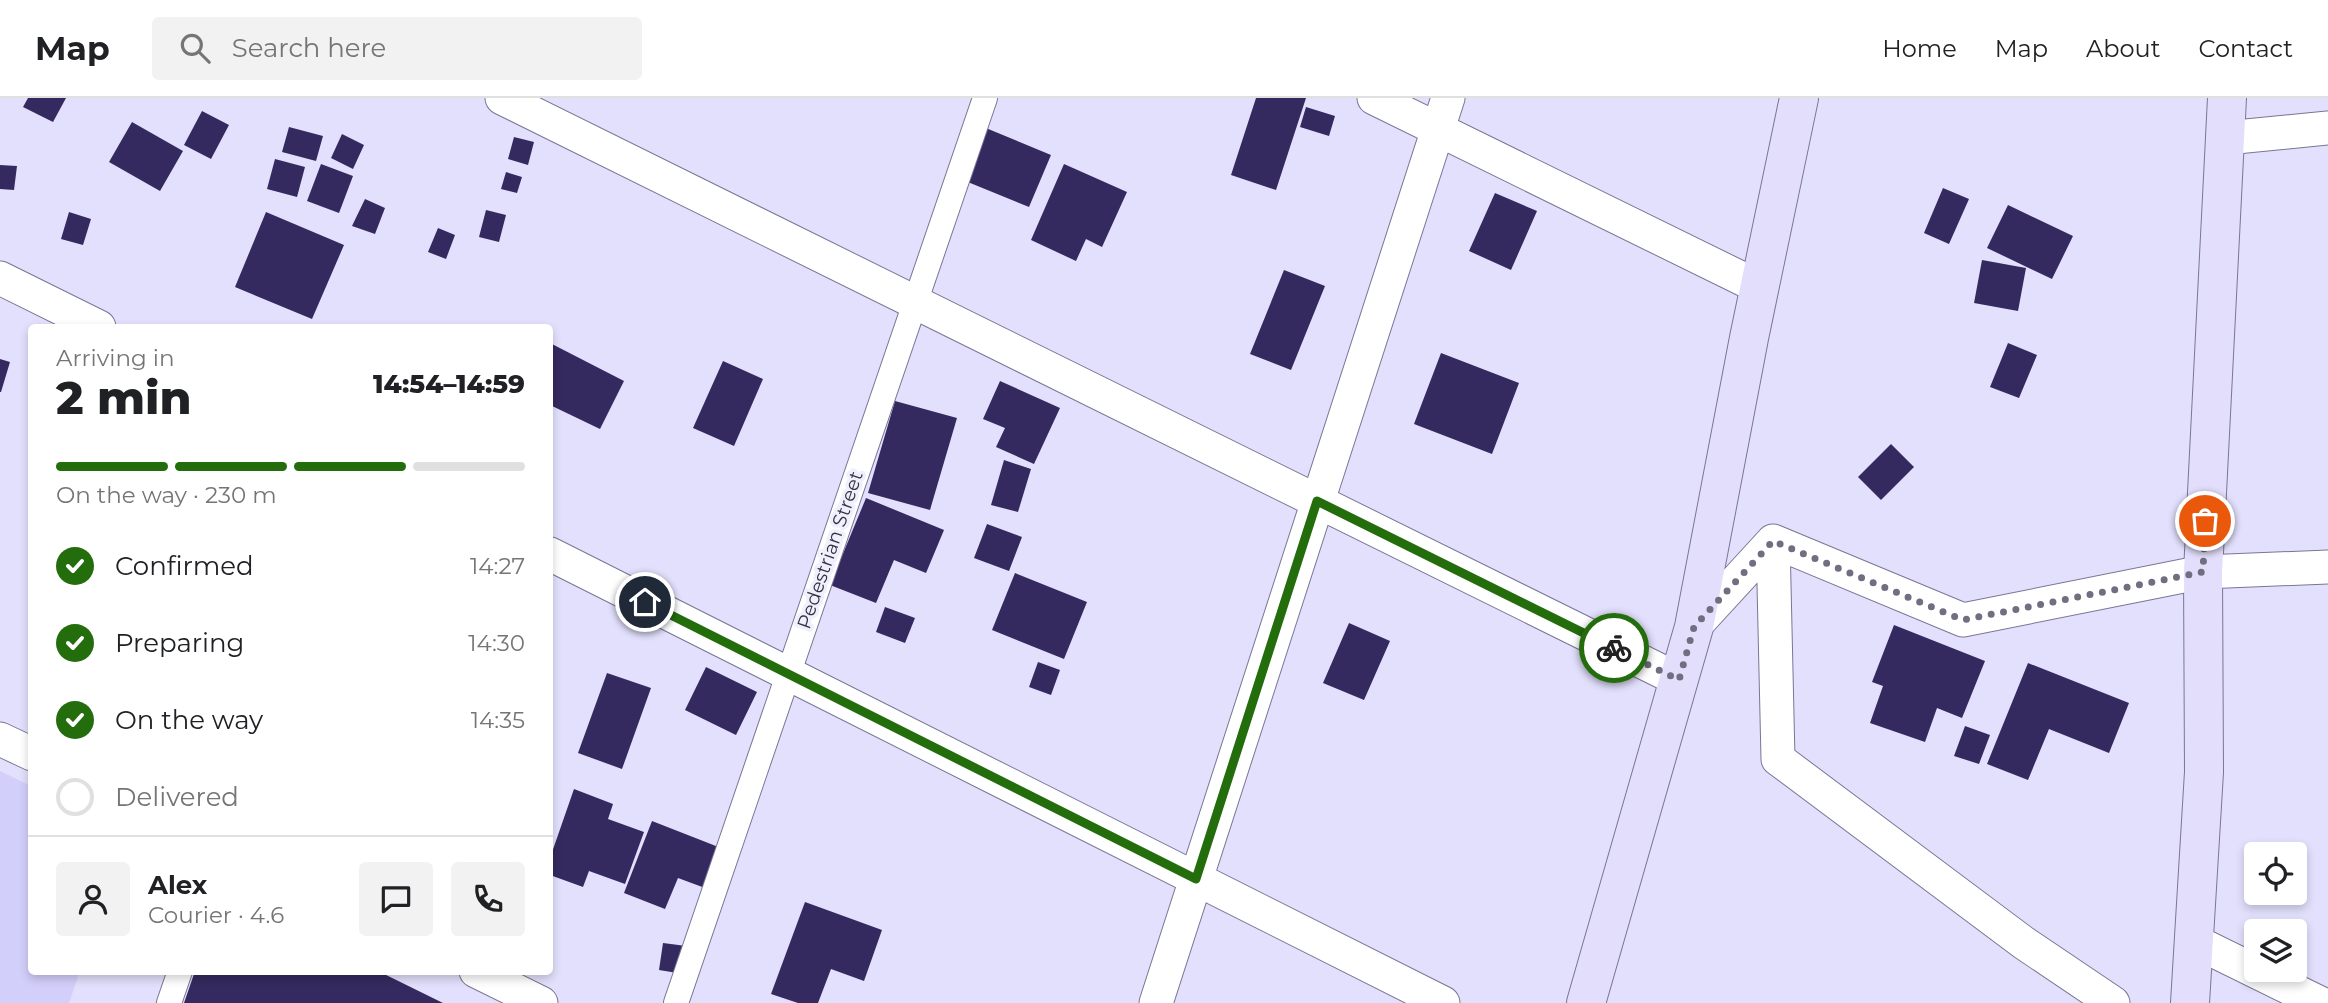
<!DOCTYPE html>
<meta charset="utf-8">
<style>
:root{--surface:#fff;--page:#f2f2f2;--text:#202124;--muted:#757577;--line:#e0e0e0;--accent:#246d0c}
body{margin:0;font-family:Montserrat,sans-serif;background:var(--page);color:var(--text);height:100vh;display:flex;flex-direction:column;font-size:26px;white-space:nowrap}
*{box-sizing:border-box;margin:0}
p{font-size:23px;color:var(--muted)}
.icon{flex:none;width:38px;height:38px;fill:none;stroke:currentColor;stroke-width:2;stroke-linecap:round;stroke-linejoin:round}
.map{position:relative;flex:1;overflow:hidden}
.panel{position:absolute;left:28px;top:226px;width:525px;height:651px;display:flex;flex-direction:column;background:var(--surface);border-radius:7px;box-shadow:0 4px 10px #0003}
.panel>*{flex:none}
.controls{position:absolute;left:2244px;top:744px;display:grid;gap:14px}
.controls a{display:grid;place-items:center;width:63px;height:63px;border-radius:7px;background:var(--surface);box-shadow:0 4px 10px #0003;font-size:35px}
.pin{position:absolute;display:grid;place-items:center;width:60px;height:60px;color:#fff;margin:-30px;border:4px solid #fff;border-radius:50%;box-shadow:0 2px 7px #0007}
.courier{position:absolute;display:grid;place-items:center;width:70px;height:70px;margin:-35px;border:5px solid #246d0c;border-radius:50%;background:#fff;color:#222;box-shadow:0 2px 9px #0007}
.head em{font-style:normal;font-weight:800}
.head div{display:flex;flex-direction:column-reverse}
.head{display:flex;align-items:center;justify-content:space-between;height:119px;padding:0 28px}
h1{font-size:46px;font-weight:800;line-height:52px}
.bar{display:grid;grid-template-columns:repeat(4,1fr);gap:10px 7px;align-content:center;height:84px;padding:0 28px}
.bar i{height:9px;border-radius:5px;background:var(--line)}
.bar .selected{background:var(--accent)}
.bar p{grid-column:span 4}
.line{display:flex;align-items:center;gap:18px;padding:0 28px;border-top:2px solid var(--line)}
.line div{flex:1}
.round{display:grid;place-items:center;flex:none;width:74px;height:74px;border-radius:7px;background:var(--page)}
ol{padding:0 28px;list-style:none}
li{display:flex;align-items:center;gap:21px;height:77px}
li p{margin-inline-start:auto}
li .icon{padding:7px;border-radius:50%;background:var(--accent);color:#fff;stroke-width:4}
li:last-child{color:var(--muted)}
li i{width:38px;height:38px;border:4px solid var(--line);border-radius:50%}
header{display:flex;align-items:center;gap:42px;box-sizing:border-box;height:98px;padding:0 35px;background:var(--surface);border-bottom:2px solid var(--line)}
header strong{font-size:33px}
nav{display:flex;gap:38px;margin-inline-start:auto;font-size:24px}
.search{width:490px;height:63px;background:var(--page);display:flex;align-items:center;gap:18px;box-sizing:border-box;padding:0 24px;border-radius:7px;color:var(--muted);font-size:26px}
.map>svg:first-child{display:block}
</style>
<header>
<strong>Map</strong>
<div class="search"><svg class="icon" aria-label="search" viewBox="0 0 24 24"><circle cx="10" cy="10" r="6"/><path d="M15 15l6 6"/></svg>Search here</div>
<nav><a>Home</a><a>Map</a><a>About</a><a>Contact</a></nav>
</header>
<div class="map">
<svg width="2328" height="905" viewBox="0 0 2328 905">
<rect width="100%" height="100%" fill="#e2e0fc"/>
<!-- green -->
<path fill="#d3cffb" d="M0 673 31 688 32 873H80L69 905H0Z"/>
<!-- building -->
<path fill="#352a5f" d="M28 0H66L53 24 23 9Z
M1256 0H1306L1276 92 1231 77Z
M1306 9 1335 18 1329 38 1300 29Z
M202 13 229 27 211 61 184 47Z
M132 24 183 53 160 93 109 64Z
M981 28 1051 57 1029 109 958 80Z
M289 29 323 38 316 63 282 54Z
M342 36 364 47 353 71 331 60Z
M514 39 534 44 528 67 508 61Z
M275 61 305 69 297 99 267 91Z
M321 66 353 78 339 115 307 103Z
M1064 66 1127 94 1102 149 1086 141 1076 163 1031 142Z
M0 67 17 68 14 92 0 91Z
M506 74 522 79 517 95 501 91Z
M1943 90 1969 101 1949 146 1924 135Z
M1495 95 1537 113 1511 172 1469 153Z
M365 101 385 110 375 136 352 128Z
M2008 107 2073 138 2052 181 1987 150Z
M486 112 506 117 499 144 479 139Z
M69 114 91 121 83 147 61 141Z
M266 114 344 147 312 221 235 189Z
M438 130 455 137 446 161 428 154Z
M1982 162 2026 170 2018 213 1974 205Z
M1284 172 1325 188 1291 272 1250 256Z
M550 245 624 283 600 331 550 307Z
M2008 245 2037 257 2019 300 1990 289Z
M1441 255 1519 285 1492 356 1414 326Z
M0 261 10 264 1 294H0Z
M723 263 763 281 734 348 693 330Z
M1000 283 1060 310 1034 366 996 349 1005 330 983 321Z
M895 303 957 320 930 412 868 395Z
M1891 346 1914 369 1881 402 1858 379Z
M1004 362 1031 371 1018 414 991 407Z
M866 400 944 432 926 475 894 462 876 505 830 487Z
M987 426 1022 439 1009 473 974 460Z
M1015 475 1087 504 1064 561 992 532Z
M885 509 915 520 905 545 876 534Z
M1349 525 1390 543 1364 602 1323 585Z
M1894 527 1985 563 1962 620 1937 610 1925 644 1870 625 1883 588 1872 584Z
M1038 564 1060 572 1051 597 1029 589Z
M2028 565 2129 605 2109 655 2049 631 2028 682 1987 666Z
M706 569 757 594 736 637 685 612Z
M607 575 651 590 622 671 578 655Z
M1965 628 1990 637 1979 666 1954 658Z
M574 691 613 706 608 721 644 734 625 786 589 773 583 789 550 777V760Z
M652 723 721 750 705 790 678 780 665 811 624 795Z
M805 804 882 832 864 883 831 871 818 905H798L771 896Z
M663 845 694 849 690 877 659 872Z
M195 873H378L443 905H184Z"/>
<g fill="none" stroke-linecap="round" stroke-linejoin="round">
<!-- pedestrian casing -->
<g stroke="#797695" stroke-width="26">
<path id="pedestrian" d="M169 905 180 873
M676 905 985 0"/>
</g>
<!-- minor casing -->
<g stroke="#797695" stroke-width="35">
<path id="minor" d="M502 0 1679 582
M1374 0 1759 189
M2226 40 2328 30
M0 180 99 229
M1773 443 1963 522 2203 474 2328 469
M550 456 1443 905
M1694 529 1773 443 1778 661 2024 845 2113 905
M0 641 32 656
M2196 844 2320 905
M476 873 541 905
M1156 905 1448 0"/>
</g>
<!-- secondary casing -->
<g stroke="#797695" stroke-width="40">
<path id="secondary" d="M1586 905 1694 529 1749 240 1799 0
M2190 905 2204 674 2203 474 2227 0"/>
</g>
<!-- pedestrian -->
<use href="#pedestrian" stroke="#fff" stroke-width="24"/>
<!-- minor -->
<use href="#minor" stroke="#fff" stroke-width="33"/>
<!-- secondary -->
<use href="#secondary" stroke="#e3defc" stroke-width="38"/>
</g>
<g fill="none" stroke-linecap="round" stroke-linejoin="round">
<!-- done -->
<path stroke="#706f81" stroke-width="7" stroke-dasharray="0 12.6" d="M1614 550 1679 582 1694 529 1773 443 1963 522 2203 474 2205 423"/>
<!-- route -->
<path stroke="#246d0c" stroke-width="9" d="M645 504 1196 781 1317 403 1614 550"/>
</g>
<g text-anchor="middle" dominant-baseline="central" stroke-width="7" stroke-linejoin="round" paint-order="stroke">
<!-- street labels -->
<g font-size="19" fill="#33323f" stroke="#f0effd">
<text transform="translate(830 452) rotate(-71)">Pedestrian Street</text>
</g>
</g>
</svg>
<div class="controls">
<a><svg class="icon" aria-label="locate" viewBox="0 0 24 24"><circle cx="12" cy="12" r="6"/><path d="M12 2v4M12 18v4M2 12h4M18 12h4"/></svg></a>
<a><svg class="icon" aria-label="layers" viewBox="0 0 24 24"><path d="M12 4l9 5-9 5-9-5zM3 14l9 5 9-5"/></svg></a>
</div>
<div class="pin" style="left:2205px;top:423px;background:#ea580c"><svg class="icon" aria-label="bag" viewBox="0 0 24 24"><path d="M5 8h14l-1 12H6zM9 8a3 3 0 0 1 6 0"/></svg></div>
<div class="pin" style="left:645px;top:504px;background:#1f2937"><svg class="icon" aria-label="home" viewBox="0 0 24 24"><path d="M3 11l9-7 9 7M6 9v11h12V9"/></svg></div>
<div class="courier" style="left:1614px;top:550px"><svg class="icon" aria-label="bike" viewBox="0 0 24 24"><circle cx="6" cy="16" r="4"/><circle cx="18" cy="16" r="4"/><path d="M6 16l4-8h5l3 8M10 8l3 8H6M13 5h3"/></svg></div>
<section class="panel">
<div class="head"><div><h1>2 min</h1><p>Arriving in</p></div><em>14:54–14:59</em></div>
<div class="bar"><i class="selected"></i><i class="selected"></i><i class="selected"></i><i></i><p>On the way · 230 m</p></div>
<ol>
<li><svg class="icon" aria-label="check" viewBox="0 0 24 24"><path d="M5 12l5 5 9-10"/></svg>Confirmed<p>14:27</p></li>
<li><svg class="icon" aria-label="check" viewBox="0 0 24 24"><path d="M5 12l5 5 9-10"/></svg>Preparing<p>14:30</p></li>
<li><svg class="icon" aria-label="check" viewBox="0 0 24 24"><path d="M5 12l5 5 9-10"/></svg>On the way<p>14:35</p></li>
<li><i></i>Delivered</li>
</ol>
<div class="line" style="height:126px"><a class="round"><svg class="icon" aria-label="person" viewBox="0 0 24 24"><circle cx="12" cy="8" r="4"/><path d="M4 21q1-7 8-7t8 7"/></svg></a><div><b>Alex</b><p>Courier · 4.6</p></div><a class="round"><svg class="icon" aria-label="chat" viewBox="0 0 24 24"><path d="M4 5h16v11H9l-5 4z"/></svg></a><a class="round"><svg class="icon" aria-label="phone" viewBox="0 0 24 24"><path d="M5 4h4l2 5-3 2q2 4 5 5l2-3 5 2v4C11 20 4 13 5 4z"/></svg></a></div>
</section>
</div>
